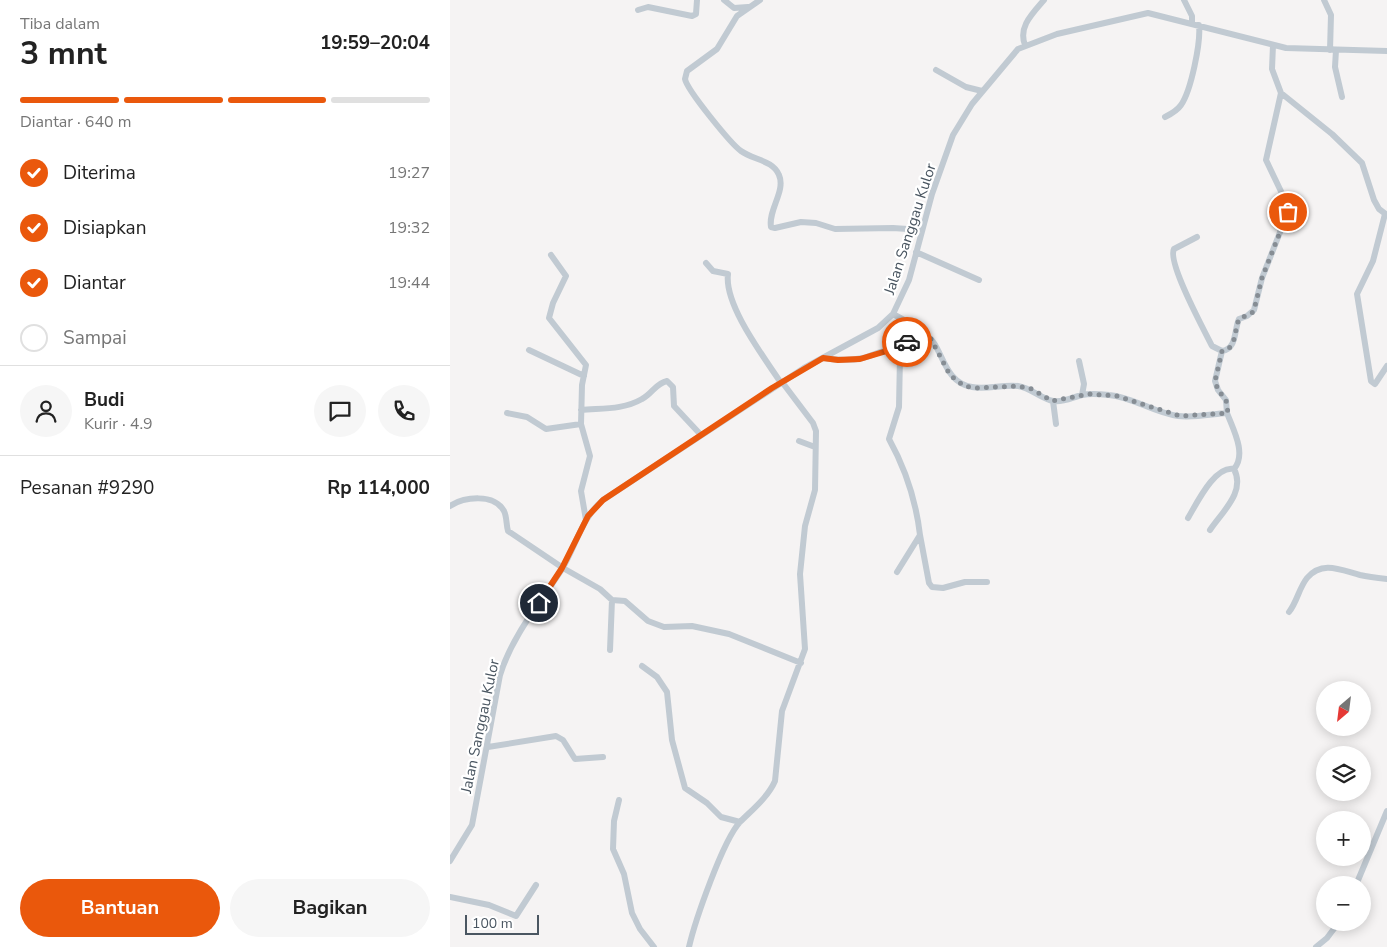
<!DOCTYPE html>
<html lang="id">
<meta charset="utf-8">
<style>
:root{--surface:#fff;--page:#f6f6f6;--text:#222;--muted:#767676;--line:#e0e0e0;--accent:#ea580c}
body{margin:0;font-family:"Nunito Sans",sans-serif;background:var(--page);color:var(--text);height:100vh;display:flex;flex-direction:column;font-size:19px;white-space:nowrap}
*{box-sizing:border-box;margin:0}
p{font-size:16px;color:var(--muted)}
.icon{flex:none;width:28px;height:28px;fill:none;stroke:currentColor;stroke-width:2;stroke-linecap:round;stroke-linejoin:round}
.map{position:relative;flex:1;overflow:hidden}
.panel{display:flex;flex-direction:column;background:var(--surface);width:450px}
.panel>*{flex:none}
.needle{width:32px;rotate:208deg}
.tools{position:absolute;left:866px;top:681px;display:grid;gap:10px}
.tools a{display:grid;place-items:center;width:55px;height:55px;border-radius:50%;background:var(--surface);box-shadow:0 2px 12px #0003;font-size:25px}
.scale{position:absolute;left:15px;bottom:12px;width:74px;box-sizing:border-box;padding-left:5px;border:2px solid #4a5661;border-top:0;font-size:14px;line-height:18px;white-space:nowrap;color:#4a5661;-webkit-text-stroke:4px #fff;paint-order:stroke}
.pin{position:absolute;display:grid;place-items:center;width:42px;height:42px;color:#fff;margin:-21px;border:2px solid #fff;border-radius:50%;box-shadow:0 1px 5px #0007}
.courier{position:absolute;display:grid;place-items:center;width:50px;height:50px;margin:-25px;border:4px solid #ea580c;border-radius:50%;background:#fff;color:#222;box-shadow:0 1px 6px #0007}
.head em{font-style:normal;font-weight:700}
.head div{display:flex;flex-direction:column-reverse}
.head{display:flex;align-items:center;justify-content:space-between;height:85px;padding:0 20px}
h1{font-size:32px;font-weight:700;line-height:38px}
.bar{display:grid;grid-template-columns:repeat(4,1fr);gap:8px 5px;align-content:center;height:60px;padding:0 20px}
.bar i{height:6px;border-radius:4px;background:var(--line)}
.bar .on{background:var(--accent)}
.bar p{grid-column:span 4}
.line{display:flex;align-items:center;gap:12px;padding:0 20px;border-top:1px solid var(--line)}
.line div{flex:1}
.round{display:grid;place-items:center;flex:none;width:52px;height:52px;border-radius:26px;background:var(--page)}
ol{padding:0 20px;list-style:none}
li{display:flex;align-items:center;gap:15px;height:55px}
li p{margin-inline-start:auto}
li .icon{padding:5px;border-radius:50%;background:var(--accent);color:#fff;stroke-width:4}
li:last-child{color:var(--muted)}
li i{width:28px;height:28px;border:2px solid var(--line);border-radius:50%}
.cta{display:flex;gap:10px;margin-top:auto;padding:10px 20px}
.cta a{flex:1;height:58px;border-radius:30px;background:var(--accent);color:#fff;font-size:20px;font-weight:700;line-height:58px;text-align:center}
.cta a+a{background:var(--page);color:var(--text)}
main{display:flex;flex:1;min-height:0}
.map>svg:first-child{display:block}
</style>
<main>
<section class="panel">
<div class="head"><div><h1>3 mnt</h1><p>Tiba dalam</p></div><em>19:59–20:04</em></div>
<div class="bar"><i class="on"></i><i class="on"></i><i class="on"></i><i></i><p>Diantar · 640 m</p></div>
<ol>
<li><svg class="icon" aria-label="check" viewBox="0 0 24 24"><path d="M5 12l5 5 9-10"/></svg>Diterima<p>19:27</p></li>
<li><svg class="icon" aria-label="check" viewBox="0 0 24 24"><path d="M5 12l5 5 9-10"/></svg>Disiapkan<p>19:32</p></li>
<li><svg class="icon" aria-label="check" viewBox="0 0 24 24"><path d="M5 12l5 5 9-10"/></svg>Diantar<p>19:44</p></li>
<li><i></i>Sampai</li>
</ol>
<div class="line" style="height:90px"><a class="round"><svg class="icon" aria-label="person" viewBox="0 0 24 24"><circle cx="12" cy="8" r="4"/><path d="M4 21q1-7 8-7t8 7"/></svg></a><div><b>Budi</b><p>Kurir · 4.9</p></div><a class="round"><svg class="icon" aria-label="chat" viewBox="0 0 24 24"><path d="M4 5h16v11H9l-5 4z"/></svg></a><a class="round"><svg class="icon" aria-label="phone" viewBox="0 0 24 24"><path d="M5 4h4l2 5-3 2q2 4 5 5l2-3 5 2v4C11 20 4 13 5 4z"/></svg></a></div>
<div class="line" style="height:65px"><div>Pesanan #9290</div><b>Rp 114,000</b></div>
<div class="cta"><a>Bantuan</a><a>Bagikan</a></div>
</section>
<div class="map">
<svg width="937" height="947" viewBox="0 0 937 947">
<rect width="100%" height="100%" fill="#f5f3f3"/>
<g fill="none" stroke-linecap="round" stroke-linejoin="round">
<!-- minor -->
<path stroke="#c1cad2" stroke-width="6" d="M274 0 284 8 298 7
M310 0 287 16 267 49 237 71 235 79C237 90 281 144 291 151 303 160 323 160 329 175 336 191 318 210 321 227L325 228 351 222 366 223 385 229 443 228 472 230
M734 0 742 16V24
M874 0 881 15 880 50
M188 10 198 7 242 16 246 14 247 0
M575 45C568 27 582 14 594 0
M823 45 822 69 831 93 882 134 912 163 924 200 929 209 937 215
M886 50 885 67 892 97
M486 70 516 87 532 91
M715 117C721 114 727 111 731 105 741 91 751 42 749 25
M935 214 923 261 907 294 921 381 925 384 937 366
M747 237 724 249C717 262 754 330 762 346L772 351
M466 252 529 280
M101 255 116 276 103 303 99 318 136 365 132 385 131 424 140 456 131 491 136 520
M256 263 263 271 278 274C274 305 314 357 331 383
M443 314 454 320 467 335
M79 350 134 376
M373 358C386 360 400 361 413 358 424 355 436 348 448 350 497 305 480 381 522 387 537 390 553 384 568 386 581 388 590 398 603 401 613 403 623 397 632 395 641 393 650 394 659 395 683 397 704 413 728 416 744 418 762 414 777 413L776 400 768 390 765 381 772 351C787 349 784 330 789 319L797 316 804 310 812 278 838 212V206L816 160 831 93
M629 361 634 384 632 395
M603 401 606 424
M131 410C152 408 173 410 192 399 202 394 206 383 217 381L223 387 224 406 251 435
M57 413 77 417 96 429 131 424
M777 413C783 429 797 454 784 469
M349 441 365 447
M0 506C14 497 44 493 54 511 57 517 56 524 58 531L113 568 150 589 162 600 175 601 198 621 214 627 242 626 279 634 351 663
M738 518C747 503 765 465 784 469
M760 530C772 512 796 492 784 469
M470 535 479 583 482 587 493 588 515 582H537
M447 572 470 535C466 501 455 468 439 439L449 407 450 356 448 350
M839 612C847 602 849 588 857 578 872 560 891 570 910 575 919 577 928 578 937 579
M160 650 162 600
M192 666 207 677 217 692 222 740 235 788 257 803 271 817 290 822
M38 747 106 736 113 740 125 759 153 757
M169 800 164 821 163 849 174 874 182 913 190 929 204 947
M0 861 22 825 50 675C62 636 90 603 112 569 126 546 132 517 153 500L354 368 428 328 443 314 459 280 482 194 503 135 522 104 568 49 607 34 698 13 836 48 937 51
M906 885 937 811
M0 897 39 905 66 916 86 885
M239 947C245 921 273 840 290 822 303 809 318 797 325 781L332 711 355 649 350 574 355 526 365 490 366 431 363 423 332 382
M866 947 877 938 889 922"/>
</g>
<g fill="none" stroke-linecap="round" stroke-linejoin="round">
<!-- done -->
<path stroke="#868d94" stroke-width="5" stroke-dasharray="0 9" d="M457 342 466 335 481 339 500 375 514 386 525 388 568 386 582 389 602 401 639 394 667 396 730 416 778 413 776 400 768 390 765 381 772 351C787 349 784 330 789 319L802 313 804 310 812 278 838 212"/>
<!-- route -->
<path stroke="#ea580c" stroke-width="6" d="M89 603 112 568 138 516 153 500 322 388 373 358 388 360 410 359 440 350H448L457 342"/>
</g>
<g text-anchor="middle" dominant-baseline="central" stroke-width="4.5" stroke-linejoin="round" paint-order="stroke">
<!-- street labels -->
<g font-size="15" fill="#4a5661" stroke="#fff">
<text transform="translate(460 229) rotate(-72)">Jalan Sanggau Kulor</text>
<text transform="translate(30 726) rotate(-78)">Jalan Sanggau Kulor</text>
</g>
</g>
</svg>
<div class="tools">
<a><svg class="needle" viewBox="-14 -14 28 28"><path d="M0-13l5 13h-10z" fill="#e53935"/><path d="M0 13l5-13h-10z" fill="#767676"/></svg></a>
<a><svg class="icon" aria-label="layers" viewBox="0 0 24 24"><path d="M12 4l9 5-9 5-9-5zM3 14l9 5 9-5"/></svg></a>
<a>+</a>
<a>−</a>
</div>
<div class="scale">100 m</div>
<div class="pin" style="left:838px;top:212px;background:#ea580c"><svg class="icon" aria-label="bag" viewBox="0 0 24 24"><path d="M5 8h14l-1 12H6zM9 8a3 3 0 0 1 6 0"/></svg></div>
<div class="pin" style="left:89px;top:603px;background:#1f2937"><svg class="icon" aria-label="home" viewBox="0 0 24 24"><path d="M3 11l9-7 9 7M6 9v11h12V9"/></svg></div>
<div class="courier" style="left:457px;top:342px"><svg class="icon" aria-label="car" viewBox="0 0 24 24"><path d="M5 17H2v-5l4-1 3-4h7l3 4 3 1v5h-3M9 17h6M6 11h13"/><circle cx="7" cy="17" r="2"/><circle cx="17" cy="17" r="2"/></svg></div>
</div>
</main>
